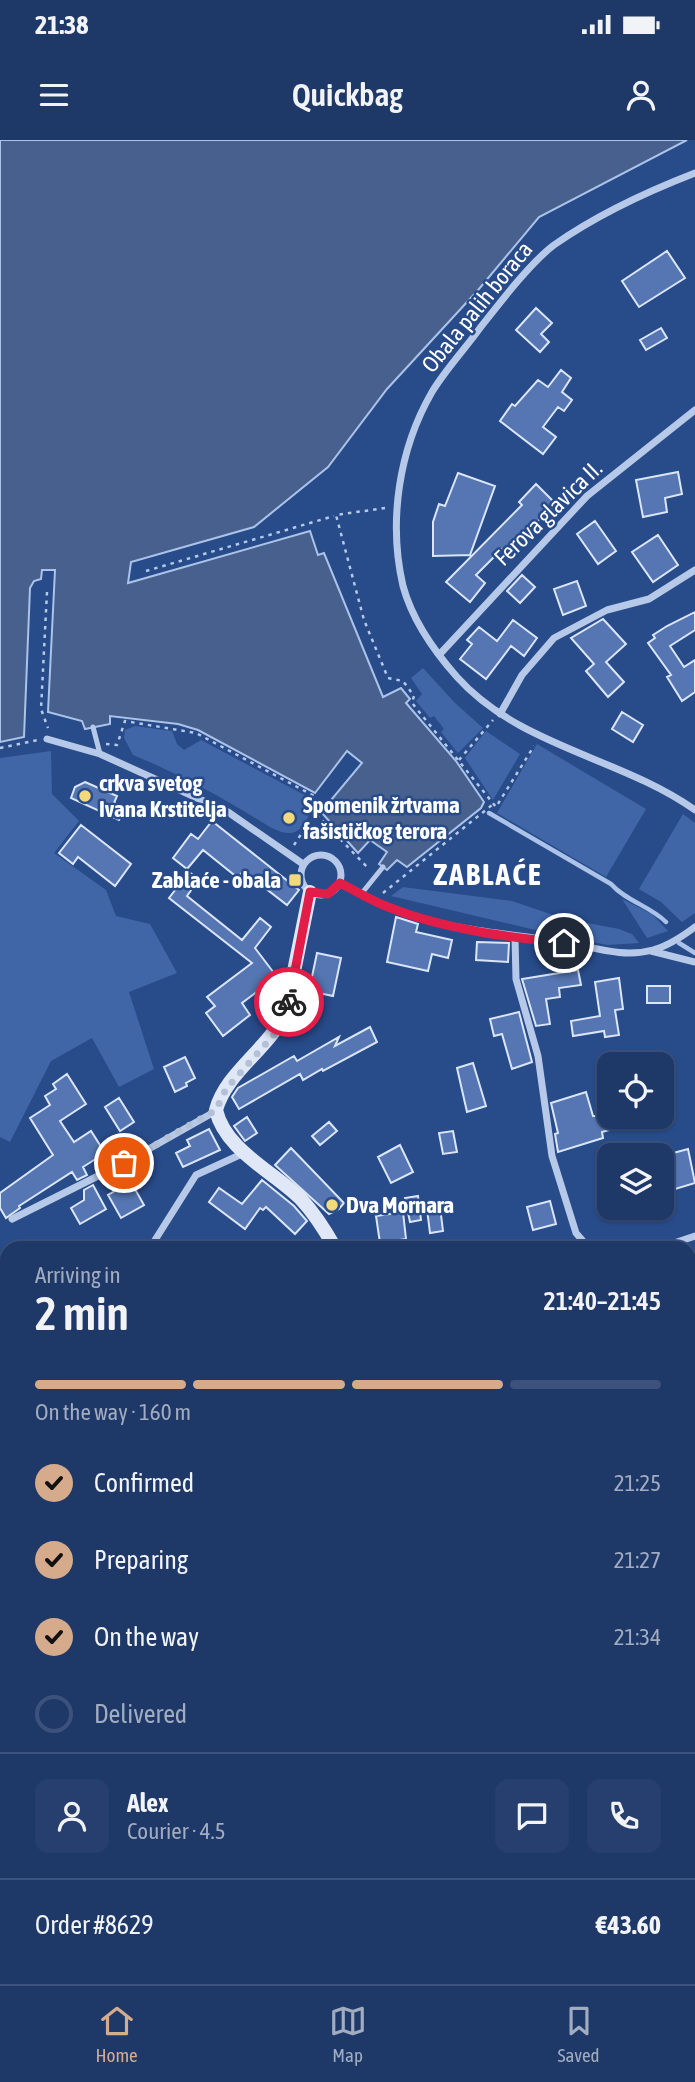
<!DOCTYPE html>
<meta charset="utf-8">
<style>
:root{--surface:#1e3868;--page:#263f6e;--text:#f1f3f6;--muted:#a1acc0;--line:#3c527c;--accent:#d6ab8b}
body{margin:0;font-family:"Asap Condensed",sans-serif;background:var(--page);color:var(--text);height:100vh;display:flex;flex-direction:column;font-size:26px;white-space:nowrap}
*{box-sizing:border-box;margin:0}
p{font-size:23px;color:var(--muted)}
.icon{flex:none;width:38px;height:38px;fill:none;stroke:currentColor;stroke-width:2;stroke-linecap:round;stroke-linejoin:round}
.map{position:relative;flex:1;overflow:hidden}
.details{position:absolute;left:0px;top:1101px;width:696px;height:744px;display:flex;flex-direction:column;background:var(--surface);border-radius:21px 21px 0 0;box-shadow:0 2px 5px #0004,0 0 0 2px var(--line)}
.details>*{flex:none}
.fabs{position:absolute;left:597px;top:912px;display:grid;gap:14px}
.fabs a{display:grid;place-items:center;width:77px;height:77px;border-radius:14px;background:var(--surface);box-shadow:0 2px 5px #0004,0 0 0 2px var(--line);font-size:35px}
.pin{position:absolute;display:grid;place-items:center;width:60px;height:60px;color:#fff;margin:-30px;border:4px solid #fff;border-radius:50%;box-shadow:0 2px 7px #0007}
.courier{position:absolute;display:grid;place-items:center;width:70px;height:70px;margin:-35px;border:5px solid #e11d48;border-radius:50%;background:#fff;color:#222;box-shadow:0 2px 9px #0007}
.summary em{font-style:normal;font-weight:600}
.summary div{display:flex;flex-direction:column-reverse}
.summary{display:flex;align-items:center;justify-content:space-between;height:119px;padding:0 35px}
h1{font-size:46px;font-weight:600;line-height:52px}
.bar{display:grid;grid-template-columns:repeat(4,1fr);gap:10px 7px;align-content:center;height:84px;padding:0 35px}
.bar i{height:9px;border-radius:5px;background:var(--line)}
.bar .current{background:var(--accent)}
.bar p{grid-column:span 4}
.line{display:flex;align-items:center;gap:18px;padding:0 35px;border-top:2px solid var(--line)}
.line div{flex:1}
.round{display:grid;place-items:center;flex:none;width:74px;height:74px;border-radius:14px;background:var(--page)}
ol{padding:0 35px;list-style:none}
li{display:flex;align-items:center;gap:21px;height:77px}
li p{margin-inline-start:auto}
li .icon{padding:7px;border-radius:50%;background:var(--accent);color:#111;stroke-width:4}
li:last-child{color:var(--muted)}
li i{width:38px;height:38px;border:4px solid var(--line);border-radius:50%}
.status{display:flex;justify-content:space-between;align-items:center;height:49px;padding:0 35px;background:var(--surface);direction:ltr}
.status svg{height:19px;fill:currentColor}
header{display:flex;justify-content:space-between;align-items:center;height:91px;padding:0 35px;background:var(--surface);font-size:32px;font-weight:600}
.tab-bar{display:flex;justify-content:space-around;align-items:center;height:98px;border-top:2px solid var(--line);background:var(--surface);font-size:19px;color:var(--muted)}
.tab-bar a{display:grid;justify-items:center;gap:4px}
.tab-bar .current{color:var(--accent)}
.map>svg:first-child{display:block}
</style>
<div class="status"><b>21:38</b><svg viewBox="0 0 49 12"><path d="M0 12V9h3v3zM5 12V6h3v6zM10 12V3h3v9zM15 12V0h3v12zM26 1h20v11H26zM47 4h2v5h-2z"/></svg></div>
<header><svg class="icon" aria-label="menu" viewBox="0 0 24 24"><path d="M4 6h16M4 12h16M4 18h16"/></svg>Quickbag<svg class="icon" aria-label="person" viewBox="0 0 24 24"><circle cx="12" cy="8" r="4"/><path d="M4 21q1-7 8-7t8 7"/></svg></header>
<div class="map">
<svg width="695" height="1844" viewBox="0 0 695 1844">
<rect width="100%" height="100%" fill="#284b8a"/>
<!-- green -->
<path fill="#4066a8" d="M423 528 455 563 483 588 458 613 441 592 444 589 434 576 430 578 416 561 422 554 411 538Z
M135 586 172 591 177 604 184 610 201 600 312 659C313 670 304 692 291 693 279 694 267 685 257 679 216 654 177 633 133 615L124 598 125 590Z
M486 591 520 614 493 660 465 618Z
M537 604 646 669 606 737 497 673Z
M51 611 52 654 79 681 54 713 106 750 116 776 150 784 177 833 129 852 154 929 119 947 92 898 51 921 10 1002 0 997V618Z
M683 674 695 683V773L682 782 661 762 639 749Z
M403 747 512 761 562 778 619 789 632 794 639 803 608 805 569 798 391 756Z
M622 759 652 774 668 791 647 798Z"/>
<!-- water -->
<path fill="#48608d" stroke="#abc3e9" stroke-width="2" d="M0 0H687L539 77 479 149 387 249 328 327 254 387 131 422 128 443 310 391 318 415 324 413 383 557 401 548 410 559 406 563 456 621 484 662 481 668 407 727 397 720 387 730 379 724 387 712 370 700 358 713 321 672 362 623 347 611 315 653 198 590 178 584 110 576V584L85 589 82 581 48 572 55 430H42L41 439 34 441 30 448 24 597 0 602Z"/>
<g fill="none" stroke-linecap="round" stroke-linejoin="round">
<!-- stream -->
<path stroke="#abc3e9" stroke-width="4.5" d="M489 673 611 744C626 761 650 766 666 782
M679 803 695 813"/>
</g>
<!-- building -->
<path fill="#5576b2" stroke="#dae5f7" stroke-width="2" d="M667 111 685 138 639 167 622 141Z
M536 168 552 183 541 194 549 202 540 212 516 190Z
M661 188 667 198 646 210 640 200Z
M561 230 571 238 562 252 572 260 564 271 558 267 543 287 556 297 543 314 500 281 512 264 515 266 538 240 548 247Z
M678 332 682 354 665 358 667 372 643 377 636 340Z
M458 333 495 346 470 415 433 416V382L439 364 445 366Z
M536 344 556 364 515 403 517 406 508 415 502 409 476 435 485 443 470 462 446 442 522 365 519 362Z
M595 381 616 411 598 424 577 394Z
M658 395 678 425 653 442 632 412Z
M522 435 535 447 520 463 507 451Z
M577 441 586 466 563 475 554 449Z
M695 472V490L670 506 684 527 695 520V552L682 561 667 537 671 535 648 503 655 498 653 495 667 486Z
M603 479 626 504 606 522 624 542 608 557 586 531 594 524 571 498Z
M513 480 537 498 524 516 511 506 486 539 460 519 472 504 467 500 479 487 497 501Z
M622 572 643 585 633 602 612 589Z
M85 642 117 656 114 663 125 668 119 680 71 658 75 647Z
M212 681 299 750 287 765 243 731 238 738 203 710 187 729 173 718 191 694 198 699Z
M81 685 131 724 115 746 78 717 73 724 59 713Z
M189 732 199 739 187 756 242 800 260 778 271 787 255 808 277 837 242 863 250 875 223 896 206 873 215 866 207 857 252 823 169 758Z
M396 777 418 784 416 792 452 800 448 818 432 814 428 831 387 822Z
M477 802 509 803 508 822 476 820Z
M317 813 341 818 333 856 309 851Z
M578 830 581 845 559 848 560 857 546 859 550 884 536 886 522 839Z
M619 838 623 869 615 870 619 895 605 897 604 891 573 896 571 881 600 876 595 842Z
M647 846H670V863H647Z
M519 872 532 922 512 929 502 894 494 896 490 879Z
M370 887 377 902 323 931 322 929 303 940 300 934 239 969 232 957 238 948 294 916 297 921 339 897 335 906Z
M185 917 195 938 186 943 187 946 175 952 164 927Z
M473 923 486 966 467 972 457 928Z
M67 934 86 964 60 981 74 1002 91 991 105 1013 83 1027 87 1035 77 1040 72 1032 19 1066 20 1068 6 1078 0 1068V1053L53 1015 30 978 50 965 45 956 56 949 53 944Z
M586 952 593 976H643L644 980 602 992 603 998 558 1012 555 994 558 993 551 963Z
M119 958 134 982 120 991 105 967Z
M247 977 257 993 245 1001 234 986Z
M329 982 337 991 320 1005 312 996Z
M209 989 220 1010 183 1027 176 1013 190 1006 187 1000Z
M453 991 457 1012 443 1014 439 993Z
M400 1005 413 1032 391 1043 378 1017Z
M291 1008 344 1063 339 1069 329 1074 275 1025Z
M688 1009 695 1043 662 1053V1016Z
M262 1040 294 1066 307 1081 295 1094 266 1067 263 1070 260 1068 245 1089 209 1062 219 1048 242 1064Z
M131 1042 144 1065 121 1078 108 1055Z
M93 1045 106 1069 80 1084 71 1068 84 1060V1050Z
M418 1056 421 1080 410 1082 405 1058Z
M550 1061 556 1084 533 1090 527 1067Z
M440 1067 443 1091 430 1093 427 1069Z
M403 1072 406 1099 380 1103 376 1076Z"/>
<g fill="none" stroke-linecap="round" stroke-linejoin="round">
<!-- path -->
<path stroke="#b6c9e9" stroke-width="2.5" stroke-dasharray="3.5 5" stroke-linecap="butt" d="M385 368 336 375 364 480 388 538 403 541 414 556 412 563 496 667 534 606
M146 431 334 376
M47 452 41 569 48 588
M106 604 117 605 125 581 196 593 316 657 318 668 315 673 369 729
M0 608 38 600
M459 620 493 580
M294 705 315 673
M383 753 492 665"/>
<!-- lane -->
<path stroke="#b6c9e9" stroke-width="5" d="M93 587 100 614
M362 753 383 727"/>
<!-- street -->
<path stroke="#b6c9e9" stroke-width="7" d="M695 33C646 52 598 74 554 105 531 122 498 165 480 188 465 209 446 229 432 252 399 309 388 381 403 446 412 479 434 511 457 537 520 607 620 617 695 670
M439 515 587 356 695 270
M500 574 522 535 554 498 607 470 649 459 695 430
M47 599 100 614 228 672 303 724
M301 735a20 20 0 1 1 40 0a20 20 0 1 1-40 0Z
M340 743C356 751 372 760 388 767 445 791 508 793 568 803 596 808 624 818 653 810 668 806 683 796 695 787
M515 798 516 839 538 916 552 1016 576 1093 589 1108
M651 811 695 822
M12 1079 124 1023 216 971
M150 1108 196 1035 244 1013
M659 1108 695 1096
M0 1169H7
M690 1243 695 1240
M690 1453 695 1462
M0 1716 7 1710"/>
<!-- secondary -->
<path stroke="#e0e8f8" stroke-width="14" d="M310 752 286 871C270 908 226 932 216 970 225 1010 274 1032 301 1059 315 1074 325 1090 335 1108
M301 1844 312 1838"/>
</g>
<g fill="none" stroke-linecap="round" stroke-linejoin="round">
<!-- done -->
<path stroke="#b4c0d6" stroke-width="7" stroke-dasharray="0 12.6" d="M124 1023 216 970 226 949 279 889 289 862"/>
<!-- route -->
<path stroke="#e11d48" stroke-width="9" d="M289 862 310 752 328 754 340 743C356 751 372 761 388 767 443 789 506 797 564 803"/>
</g>
<!-- markers -->
<g fill="#f1d97c" stroke="#284b8a" stroke-width="2.5">
<circle cx="85" cy="656" r="7"/>
<circle cx="289" cy="678" r="7"/>
<rect x="288" y="733" width="14" height="14" rx="3.5"/>
<circle cx="332" cy="1065" r="7"/>
</g>
<g text-anchor="middle" dominant-baseline="central" stroke-width="5" stroke-linejoin="round" paint-order="stroke">
<!-- street labels -->
<g font-size="23" fill="#fff" stroke="#284b8a">
<text transform="translate(477 167) rotate(-51)">Obala palih boraca</text>
<text transform="translate(548 373) rotate(-44)">Ferova glavica II.</text>
</g>
<!-- poi labels -->
<g font-size="23" font-weight="bold" fill="#fff" stroke="#284b8a" text-anchor="start">
<text x="99" y="643">crkva svetog<tspan x="99" dy="26">Ivana Krstitelja</tspan></text>
<text x="303" y="665">Spomenik žrtvama<tspan x="303" dy="26">fašističkog terora</tspan></text>
<text x="281" y="740" text-anchor="end">Zablaće - obala</text>
<text x="346" y="1065">Dva Mornara</text>
</g>
<!-- district labels -->
<g font-size="30" font-weight="bold" letter-spacing="2" fill="#fff" stroke="#284b8a">
<text x="488" y="734">ZABLAĆE</text>
</g>
</g>
</svg>
<div class="fabs">
<a><svg class="icon" aria-label="locate" viewBox="0 0 24 24"><circle cx="12" cy="12" r="6"/><path d="M12 2v4M12 18v4M2 12h4M18 12h4"/></svg></a>
<a><svg class="icon" aria-label="layers" viewBox="0 0 24 24"><path d="M12 4l9 5-9 5-9-5zM3 14l9 5 9-5"/></svg></a>
</div>
<div class="pin" style="left:124px;top:1023px;background:#ea580c"><svg class="icon" aria-label="bag" viewBox="0 0 24 24"><path d="M5 8h14l-1 12H6zM9 8a3 3 0 0 1 6 0"/></svg></div>
<div class="pin" style="left:564px;top:803px;background:#1f2937"><svg class="icon" aria-label="home" viewBox="0 0 24 24"><path d="M3 11l9-7 9 7M6 9v11h12V9"/></svg></div>
<div class="courier" style="left:289px;top:862px"><svg class="icon" aria-label="bike" viewBox="0 0 24 24"><circle cx="6" cy="16" r="4"/><circle cx="18" cy="16" r="4"/><path d="M6 16l4-8h5l3 8M10 8l3 8H6M13 5h3"/></svg></div>
<section class="details">
<div class="summary"><div><h1>2 min</h1><p>Arriving in</p></div><em>21:40–21:45</em></div>
<div class="bar"><i class="current"></i><i class="current"></i><i class="current"></i><i></i><p>On the way · 160 m</p></div>
<ol>
<li><svg class="icon" aria-label="check" viewBox="0 0 24 24"><path d="M5 12l5 5 9-10"/></svg>Confirmed<p>21:25</p></li>
<li><svg class="icon" aria-label="check" viewBox="0 0 24 24"><path d="M5 12l5 5 9-10"/></svg>Preparing<p>21:27</p></li>
<li><svg class="icon" aria-label="check" viewBox="0 0 24 24"><path d="M5 12l5 5 9-10"/></svg>On the way<p>21:34</p></li>
<li><i></i>Delivered</li>
</ol>
<div class="line" style="height:126px"><a class="round"><svg class="icon" aria-label="person" viewBox="0 0 24 24"><circle cx="12" cy="8" r="4"/><path d="M4 21q1-7 8-7t8 7"/></svg></a><div><b>Alex</b><p>Courier · 4.5</p></div><a class="round"><svg class="icon" aria-label="chat" viewBox="0 0 24 24"><path d="M4 5h16v11H9l-5 4z"/></svg></a><a class="round"><svg class="icon" aria-label="phone" viewBox="0 0 24 24"><path d="M5 4h4l2 5-3 2q2 4 5 5l2-3 5 2v4C11 20 4 13 5 4z"/></svg></a></div>
<div class="line" style="height:91px"><div>Order #8629</div><b>€43.60</b></div>
</section>
</div>
<nav class="tab-bar">
<a class="current"><svg class="icon" aria-label="home" viewBox="0 0 24 24"><path d="M3 11l9-7 9 7M6 9v11h12V9"/></svg>Home</a>
<a><svg class="icon" aria-label="map" viewBox="0 0 24 24"><path d="M3 6l6-2 6 2 6-2v14l-6 2-6-2-6 2zM9 4v14M15 6v14"/></svg>Map</a>
<a><svg class="icon" aria-label="saved" viewBox="0 0 24 24"><path d="M7 4h10v16l-5-4-5 4z"/></svg>Saved</a>
</nav>
